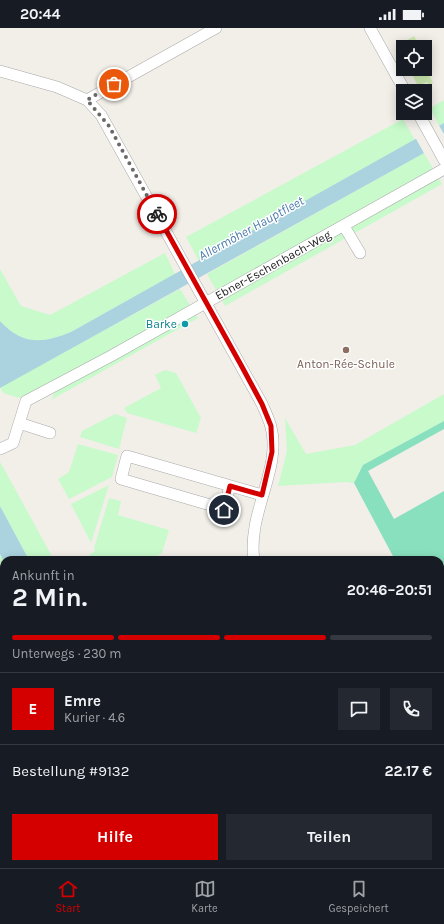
<!DOCTYPE html>
<html lang="de">
<meta charset="utf-8">
<style>
:root{--surface:#171b24;--page:#242831;--text:#f1f3f6;--muted:#9ea1a6;--line:#363941;--accent:#d40000}
body{margin:0;font-family:Karla,sans-serif;background:var(--page);color:var(--text);height:100vh;display:flex;flex-direction:column;font-size:15px;white-space:nowrap}
*{box-sizing:border-box;margin:0}
p{font-size:13px;color:var(--muted)}
.icon{flex:none;width:22px;height:22px;fill:none;stroke:currentColor;stroke-width:2;stroke-linecap:round;stroke-linejoin:round}
.map{position:relative;flex:1;overflow:hidden}
.sheet{position:absolute;left:0px;top:528px;width:444px;height:312px;display:flex;flex-direction:column;background:var(--surface);border-radius:12px 12px 0 0;box-shadow:0 2px 10px #0003}
.sheet>*{flex:none}
.buttons{position:absolute;left:396px;top:12px;display:grid;gap:8px}
.buttons a{display:grid;place-items:center;width:36px;height:36px;border-radius:0px;background:var(--surface);box-shadow:0 2px 10px #0003;font-size:20px}
.pin{position:absolute;display:grid;place-items:center;width:34px;height:34px;color:#fff;margin:-17px;border:2px solid #fff;border-radius:50%;box-shadow:0 1px 4px #0007}
.courier{position:absolute;display:grid;place-items:center;width:40px;height:40px;margin:-20px;border:3px solid #d40000;border-radius:50%;background:#fff;color:#222;box-shadow:0 1px 5px #0007}
.headline em{font-style:normal;font-weight:700}
.headline div{display:flex;flex-direction:column-reverse}
.headline{display:flex;align-items:center;justify-content:space-between;height:68px;padding:0 12px}
h1{font-size:26px;font-weight:700;line-height:30px}
.bar{display:grid;grid-template-columns:repeat(4,1fr);gap:6px 4px;align-content:center;height:48px;padding:0 12px}
.bar i{height:5px;border-radius:3px;background:var(--line)}
.bar .on{background:var(--accent)}
.bar p{grid-column:span 4}
.line{display:flex;align-items:center;gap:10px;padding:0 12px;border-top:1px solid var(--line)}
.line div{flex:1}
.round{display:grid;place-items:center;flex:none;width:42px;height:42px;border-radius:0px;background:var(--page)}
.action{display:flex;gap:8px;margin-top:auto;padding:8px 12px}
.action a{flex:1;height:46px;border-radius:0px;background:var(--accent);color:#fff;font-size:16px;font-weight:700;line-height:46px;text-align:center}
.action a+a{background:var(--page);color:var(--text)}
.status{display:flex;justify-content:space-between;align-items:center;height:28px;padding:0 20px;background:var(--surface);direction:ltr}
.status svg{height:11px;fill:currentColor}
.dock{display:flex;justify-content:space-around;align-items:center;height:56px;border-top:1px solid var(--line);background:var(--surface);font-size:11px;color:var(--muted)}
.dock a{display:grid;justify-items:center;gap:2px}
.dock .on{color:var(--accent)}
.map>svg:first-child{display:block}
</style>
<div class="status"><b>20:44</b><svg viewBox="0 0 49 12"><path d="M0 12V9h3v3zM5 12V6h3v6zM10 12V3h3v9zM15 12V0h3v12zM26 1h20v11H26zM47 4h2v5h-2z"/></svg></div>
<div class="map">
<svg width="444" height="840" viewBox="0 0 444 840">
<rect width="100%" height="100%" fill="#f2efe9"/>
<!-- grass -->
<path fill="#cdebb0" d="M414 8 420 19H403V29L397 18Z
M425 37 433 55 429 57 427 54 418 58 409 41H425Z
M294 836H327L320 840H291V838Z"/>
<!-- park -->
<path fill="#c8facc" d="M444 72V95L439 98 430 80Z
M403 91 415 112 199 233 186 209Z
M424 125 442 156 225 278 207 246Z
M165 225 175 246 71 304C42 316 22 317 0 293V241L21 278 50 287Z
M180 261 198 290 51 372 56 361 23 371 3 365 0 359Z
M165 342 176 345 201 390 196 405 127 385 124 380 161 360 155 347Z
M444 366V393L363 437 354 455 345 454 278 458 287 423 285 390 306 426 355 417Z
M115 386 127 390 119 421 80 409 82 403Z
M78 416 118 427 112 449 69 471 58 451 69 444Z
M0 434 3 439 54 532H29L0 478Z
M109 457 91 515 71 476Z
M109 470 121 473 118 487 169 502 162 525 149 532H92L89 527 95 523 94 520Z
M0 526 4 533V574L0 566Z
M146 836H171L174 840H148Z
M198 836H226L228 840H200Z"/>
<!-- pitch -->
<path fill="#88e0be" d="M444 393V401L368 443 394 491 444 463V620L440 613V532H395L354 455 363 437Z"/>
<!-- water -->
<path fill="#aad3df" d="M444 95V114L0 360V293C22 317 42 316 71 304Z
M0 478 29 532 4 533 0 526Z
M171 836H198L200 840H174Z"/>
<!-- pier -->
<path fill="#f2efe9" d="M438 96 444 106V116L425 127 415 109Z"/>
<g fill="none" stroke-linecap="round" stroke-linejoin="round">
<!-- street casing -->
<g stroke="#a9a9a9" stroke-width="12">
<path id="street" d="M370 0 405 63
M0 43 57 59 87 72 101 87 262 376C265 383 269 391 271 399 282 441 247 485 254 532
M87 72 216 0
M418 85 444 132
M344 198 360 225
M19 395 50 405
M0 421 13 415 26 373 111 328 444 141
M230 458 224 481 121 451 127 428 262 467
M0 731 4 739
M0 785 4 782
M57 836 59 840
M419 836 421 840"/>
</g>
<!-- street -->
<use href="#street" stroke="#fff" stroke-width="11"/>
</g>
<g fill="none" stroke-linecap="round" stroke-linejoin="round">
<!-- done -->
<path stroke="#6b6a68" stroke-width="4" stroke-dasharray="0 7.2" d="M114 56 87 72 109 98 157 186"/>
<!-- route -->
<path stroke="#d40000" stroke-width="5" d="M157 186 241 337 262 376 271 398 272 424 262 467 230 458 224 482"/>
</g>
<!-- markers -->
<circle fill="#0f9aa8" stroke="#fff" stroke-width="1.5" cx="185" cy="296" r="4"/>
<circle fill="#8d6e63" stroke="#fff" stroke-width="1.5" cx="346" cy="322" r="4"/>
<g text-anchor="middle" dominant-baseline="central" stroke-width="3" stroke-linejoin="round" paint-order="stroke">
<!-- street labels -->
<g font-size="12" fill="#222" stroke="#fff">
<text transform="translate(273 237) rotate(-29)">Ebner-Eschenbach-Weg</text>
</g>
<!-- culture labels -->
<g font-size="12" fill="#0d838f" stroke="#fff" text-anchor="end">
<text x="177" y="296">Barke</text>
</g>
<!-- education labels -->
<g font-size="12" fill="#785e54" stroke="#fff">
<text x="346" y="336">Anton-Rée-Schule</text>
</g>
<!-- water labels -->
<g font-size="13" font-style="italic" fill="#4a7aab" stroke="#fff">
<text transform="translate(251 200) rotate(-29)">Allermöher Hauptfleet</text>
</g>
</g>
</svg>
<div class="buttons">
<a><svg class="icon" aria-label="locate" viewBox="0 0 24 24"><circle cx="12" cy="12" r="6"/><path d="M12 2v4M12 18v4M2 12h4M18 12h4"/></svg></a>
<a><svg class="icon" aria-label="layers" viewBox="0 0 24 24"><path d="M12 4l9 5-9 5-9-5zM3 14l9 5 9-5"/></svg></a>
</div>
<div class="pin" style="left:114px;top:56px;background:#ea580c"><svg class="icon" aria-label="bag" viewBox="0 0 24 24"><path d="M5 8h14l-1 12H6zM9 8a3 3 0 0 1 6 0"/></svg></div>
<div class="pin" style="left:224px;top:482px;background:#1f2937"><svg class="icon" aria-label="home" viewBox="0 0 24 24"><path d="M3 11l9-7 9 7M6 9v11h12V9"/></svg></div>
<div class="courier" style="left:157px;top:186px"><svg class="icon" aria-label="bike" viewBox="0 0 24 24"><circle cx="6" cy="16" r="4"/><circle cx="18" cy="16" r="4"/><path d="M6 16l4-8h5l3 8M10 8l3 8H6M13 5h3"/></svg></div>
<section class="sheet">
<div class="headline"><div><h1>2 Min.</h1><p>Ankunft in</p></div><em>20:46–20:51</em></div>
<div class="bar"><i class="on"></i><i class="on"></i><i class="on"></i><i></i><p>Unterwegs · 230 m</p></div>
<div class="line" style="height:72px"><b class="round" style="background:var(--accent);color:#fff">E</b><div><b>Emre</b><p>Kurier · 4.6</p></div><a class="round"><svg class="icon" aria-label="chat" viewBox="0 0 24 24"><path d="M4 5h16v11H9l-5 4z"/></svg></a><a class="round"><svg class="icon" aria-label="phone" viewBox="0 0 24 24"><path d="M5 4h4l2 5-3 2q2 4 5 5l2-3 5 2v4C11 20 4 13 5 4z"/></svg></a></div>
<div class="line" style="height:52px"><div>Bestellung #9132</div><b>22.17 €</b></div>
<div class="action"><a>Hilfe</a><a>Teilen</a></div>
</section>
</div>
<nav class="dock">
<a class="on"><svg class="icon" aria-label="home" viewBox="0 0 24 24"><path d="M3 11l9-7 9 7M6 9v11h12V9"/></svg>Start</a>
<a><svg class="icon" aria-label="map" viewBox="0 0 24 24"><path d="M3 6l6-2 6 2 6-2v14l-6 2-6-2-6 2zM9 4v14M15 6v14"/></svg>Karte</a>
<a><svg class="icon" aria-label="saved" viewBox="0 0 24 24"><path d="M7 4h10v16l-5-4-5 4z"/></svg>Gespeichert</a>
</nav>
